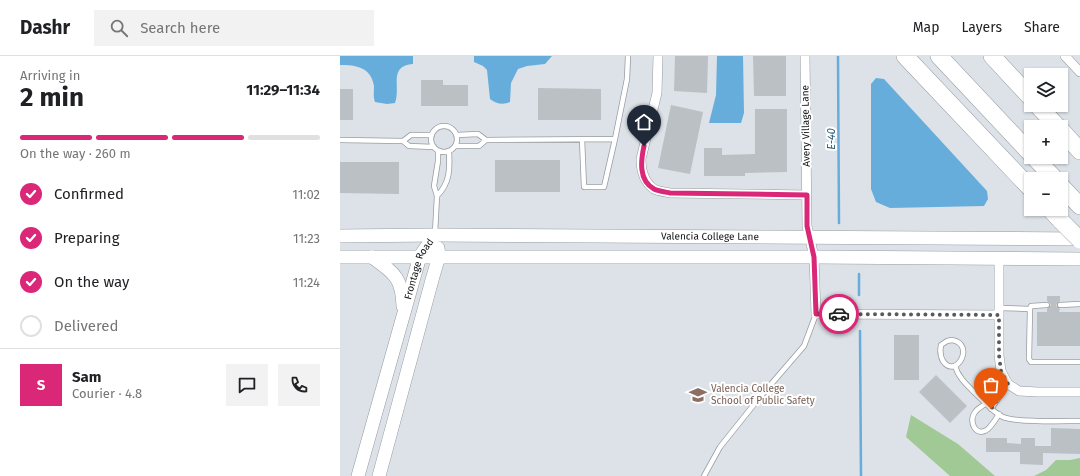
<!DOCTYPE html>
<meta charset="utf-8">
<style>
:root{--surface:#fff;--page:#f2f2f2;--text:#202124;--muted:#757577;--line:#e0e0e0;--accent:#db2777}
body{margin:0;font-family:"Fira Sans",sans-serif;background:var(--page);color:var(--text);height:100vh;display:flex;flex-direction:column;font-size:15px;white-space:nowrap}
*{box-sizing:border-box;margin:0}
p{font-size:13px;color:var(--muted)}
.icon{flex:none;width:22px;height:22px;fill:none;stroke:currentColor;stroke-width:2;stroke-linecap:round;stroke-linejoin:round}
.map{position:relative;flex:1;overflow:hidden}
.side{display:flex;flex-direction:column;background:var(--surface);width:340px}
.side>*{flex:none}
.tools{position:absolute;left:684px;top:12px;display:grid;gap:8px}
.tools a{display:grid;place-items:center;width:44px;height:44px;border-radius:0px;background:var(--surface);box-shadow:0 1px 3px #0004;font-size:20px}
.pin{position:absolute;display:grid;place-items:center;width:34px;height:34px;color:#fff;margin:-41px -17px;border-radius:50% 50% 50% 0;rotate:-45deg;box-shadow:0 0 4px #0007}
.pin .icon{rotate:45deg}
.courier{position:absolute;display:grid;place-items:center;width:40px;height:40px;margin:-20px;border:3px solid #db2777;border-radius:50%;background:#fff;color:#222;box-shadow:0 1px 5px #0007}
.overview em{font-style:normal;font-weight:700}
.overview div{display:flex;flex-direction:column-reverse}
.overview{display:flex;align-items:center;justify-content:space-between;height:68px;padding:0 20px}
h1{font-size:26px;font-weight:700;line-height:30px}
.bar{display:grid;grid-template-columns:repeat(4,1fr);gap:6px 4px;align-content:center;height:48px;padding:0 20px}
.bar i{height:5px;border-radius:3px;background:var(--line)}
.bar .selected{background:var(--accent)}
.bar p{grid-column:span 4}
.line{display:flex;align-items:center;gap:10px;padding:0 20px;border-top:1px solid var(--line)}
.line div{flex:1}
.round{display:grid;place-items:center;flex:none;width:42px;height:42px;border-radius:0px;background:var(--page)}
ol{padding:0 20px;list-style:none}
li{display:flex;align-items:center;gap:12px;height:44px}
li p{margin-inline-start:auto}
li .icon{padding:4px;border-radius:50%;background:var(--accent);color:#fff;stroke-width:4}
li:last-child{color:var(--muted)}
li i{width:22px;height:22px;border:2px solid var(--line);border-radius:50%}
header{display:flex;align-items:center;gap:24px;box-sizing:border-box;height:56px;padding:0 20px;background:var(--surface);border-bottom:1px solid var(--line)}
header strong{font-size:19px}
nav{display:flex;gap:22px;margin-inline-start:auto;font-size:14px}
.search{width:280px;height:36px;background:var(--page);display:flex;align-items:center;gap:10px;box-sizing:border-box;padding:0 14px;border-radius:0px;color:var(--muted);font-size:15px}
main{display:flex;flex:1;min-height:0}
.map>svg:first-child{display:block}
</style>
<header>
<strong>Dashr</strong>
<div class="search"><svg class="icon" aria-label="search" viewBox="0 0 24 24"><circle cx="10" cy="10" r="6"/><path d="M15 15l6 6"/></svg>Search here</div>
<nav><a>Map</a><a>Layers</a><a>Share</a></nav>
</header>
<main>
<section class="side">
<div class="overview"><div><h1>2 min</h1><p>Arriving in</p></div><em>11:29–11:34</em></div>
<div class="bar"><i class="selected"></i><i class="selected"></i><i class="selected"></i><i></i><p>On the way · 260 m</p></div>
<ol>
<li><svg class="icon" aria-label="check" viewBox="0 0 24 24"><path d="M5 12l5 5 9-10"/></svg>Confirmed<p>11:02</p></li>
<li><svg class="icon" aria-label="check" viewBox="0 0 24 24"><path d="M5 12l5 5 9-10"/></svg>Preparing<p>11:23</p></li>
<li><svg class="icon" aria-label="check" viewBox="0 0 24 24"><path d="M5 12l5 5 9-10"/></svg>On the way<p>11:24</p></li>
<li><i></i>Delivered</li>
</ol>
<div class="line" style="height:72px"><b class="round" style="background:var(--accent);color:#fff">S</b><div><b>Sam</b><p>Courier · 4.8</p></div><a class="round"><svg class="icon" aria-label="chat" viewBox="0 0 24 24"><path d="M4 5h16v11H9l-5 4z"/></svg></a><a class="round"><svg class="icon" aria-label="phone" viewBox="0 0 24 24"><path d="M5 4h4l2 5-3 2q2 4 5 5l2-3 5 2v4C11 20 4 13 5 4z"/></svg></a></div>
</section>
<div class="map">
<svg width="740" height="420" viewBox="0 0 740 420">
<rect width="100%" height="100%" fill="#dce2e7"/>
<!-- green -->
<path fill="#a0c995" d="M571 359 618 388 655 420H610L566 381Z
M740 402V420H694L706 414 716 404H730Z"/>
<!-- water -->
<path fill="#67addb" d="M0 0H73V8C48 10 61 31 55 47L47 48 35 46C33 41 34 35 34 30 31 11 16 9 0 9Z
M134 0H212L205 8 187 10 178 13 171 27 170 46C163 49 156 48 150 43L147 14 143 10 134 6Z
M377 0H403L404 57 401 67H369L376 39Z
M536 22 544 23 647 135 648 143 644 150 550 152 536 146 531 133V28Z"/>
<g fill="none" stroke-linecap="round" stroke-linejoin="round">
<!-- stream -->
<path stroke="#67addb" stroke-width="2.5" d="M498 0 499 167
M519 218V239
M520 275 521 420"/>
</g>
<!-- building -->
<path fill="#bac0c4" d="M335 0H368L367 37 334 35Z
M413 0H446V40H414Z
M81 24H103V29H128V50H81Z
M198 32 261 33V64H198Z
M0 33H13V64H0Z
M331 49 363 56 350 118 318 112Z
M415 53H447V116L405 117V120H364V92H382V99L415 98Z
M155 104H220V136H155Z
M0 106H59V138L0 137Z
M707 240H720V245L716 249 717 251 720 253 719 256H740V290H697V256H707V253L711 249 710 247 707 245Z
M554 279H579V324H554Z
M596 319 627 350 610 367 579 336Z
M711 372 740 373V398L703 397V409L680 408V396H646V382H667V387L681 388V382H695V390H711Z"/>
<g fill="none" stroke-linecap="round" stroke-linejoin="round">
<!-- lane casing -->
<g stroke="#969ca1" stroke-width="6">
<path id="lane" d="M91 83a13 13 0 1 1 26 0a13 13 0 1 1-26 0Z
M275 83 287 23 288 0
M0 84 63 85 71 79H92
M146 84 275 83 264 131H244L242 83
M63 85 69 90 94 91
M115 90H139L146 84 138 78 117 79
M97 140C110 127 110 113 109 96
M95 177 97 140 94 130 98 105V95
M720 249 740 248
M659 252 690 253 689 303 691 306H740
M690 253 691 250 707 249
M612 284C636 288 616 324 603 305 600 300 600 294 601 289L607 285Z
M615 310C618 321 627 329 635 337 644 345 652 356 663 361 676 367 724 365 740 365
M646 347C643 350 638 352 636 355 627 364 636 383 648 373 652 369 656 363 659 358
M651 353 668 328
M364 420 380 391 420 341 464 290 476 258"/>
</g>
<!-- street casing -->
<g stroke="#969ca1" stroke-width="10">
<path id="street" d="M318 0 317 37 301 103C301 114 304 126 314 133 318 135 325 136 330 137L467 139
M465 0 467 170 474 201 476 258 659 259
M725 0 740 16
M659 202V299L661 315 668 328 679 335 698 336H740"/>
</g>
<!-- secondary casing -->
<g stroke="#969ca1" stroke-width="14">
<g id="secondary">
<path id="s1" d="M0 180 95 179 740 183"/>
<path d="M0 201H474L740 203"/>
<path d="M32 201C54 217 62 221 63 250"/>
<path id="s2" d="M18 420 80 200 95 179"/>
<path d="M39 420 92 224 99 200 98 192"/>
</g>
</g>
<!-- highway casing -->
<g stroke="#969ca1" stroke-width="18">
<path id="highway" d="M565 0 691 133
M599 0 691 98
M652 0 691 42
M697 49 718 71
M721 74 740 95
M694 101 715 123
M721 130 740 150
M710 153 721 165"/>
</g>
<!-- lane -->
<use href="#lane" stroke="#fff" stroke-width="4.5"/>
<!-- street -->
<use href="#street" stroke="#fff" stroke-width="9"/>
<!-- secondary -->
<use href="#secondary" stroke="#fff" stroke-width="13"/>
<!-- highway -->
<use href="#highway" stroke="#fff" stroke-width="17"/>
<!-- highway-bridge casing -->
<g stroke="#969ca1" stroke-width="18" stroke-linecap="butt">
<path id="highway-bridge" d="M721 165 740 184"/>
</g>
<!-- highway-bridge -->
<use href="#highway-bridge" stroke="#fff" stroke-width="17"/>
</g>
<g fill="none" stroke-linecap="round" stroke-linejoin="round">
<!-- done -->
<path stroke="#575b5d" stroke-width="4" stroke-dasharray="0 7.2" d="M499 258 659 259V299L661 315 668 328 651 353"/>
<!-- route -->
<path stroke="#db2777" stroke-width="5" d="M304 90C301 104 298 124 314 133 318 135 325 136 330 137L467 139V170L474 201 476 258H499"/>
</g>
<!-- icons -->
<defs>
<g id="university-bare" transform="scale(1.38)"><path d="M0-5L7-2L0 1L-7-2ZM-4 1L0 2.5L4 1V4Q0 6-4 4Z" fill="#8d6e63" stroke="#fff" stroke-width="2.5" paint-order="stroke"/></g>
</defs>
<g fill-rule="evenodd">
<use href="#university-bare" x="358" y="339"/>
</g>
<g text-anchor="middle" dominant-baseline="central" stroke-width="4" stroke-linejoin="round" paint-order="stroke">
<!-- street labels -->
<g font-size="10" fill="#101213" stroke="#fff">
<text transform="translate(466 70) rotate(-91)">Avery Village Lane</text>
<text stroke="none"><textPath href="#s1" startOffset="370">Valencia College Lane</textPath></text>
<text stroke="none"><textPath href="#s2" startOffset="216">Frontage Road</textPath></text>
</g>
<!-- education labels -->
<g font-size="10" fill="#785e54" stroke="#fff" text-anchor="start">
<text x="371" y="333">Valencia College<tspan x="371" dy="12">School of Public Safety</tspan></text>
</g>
<!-- water labels -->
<g font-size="11" font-style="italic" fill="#1f5474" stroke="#fff">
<text transform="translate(491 83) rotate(-90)">E-40</text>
</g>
</g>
</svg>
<div class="tools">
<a><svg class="icon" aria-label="layers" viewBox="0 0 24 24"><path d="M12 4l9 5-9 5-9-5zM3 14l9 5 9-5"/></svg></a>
<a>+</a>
<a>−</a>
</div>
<div class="pin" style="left:651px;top:353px;background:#ea580c"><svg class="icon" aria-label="bag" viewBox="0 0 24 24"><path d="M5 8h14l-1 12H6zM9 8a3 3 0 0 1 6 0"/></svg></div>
<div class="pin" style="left:304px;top:90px;background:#1f2937"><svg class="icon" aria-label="home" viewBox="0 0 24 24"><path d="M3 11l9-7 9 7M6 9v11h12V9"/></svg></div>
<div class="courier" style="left:499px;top:258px"><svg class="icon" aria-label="car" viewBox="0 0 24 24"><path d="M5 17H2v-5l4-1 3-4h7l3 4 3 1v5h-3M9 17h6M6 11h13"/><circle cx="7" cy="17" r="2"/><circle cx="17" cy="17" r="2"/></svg></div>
</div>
</main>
